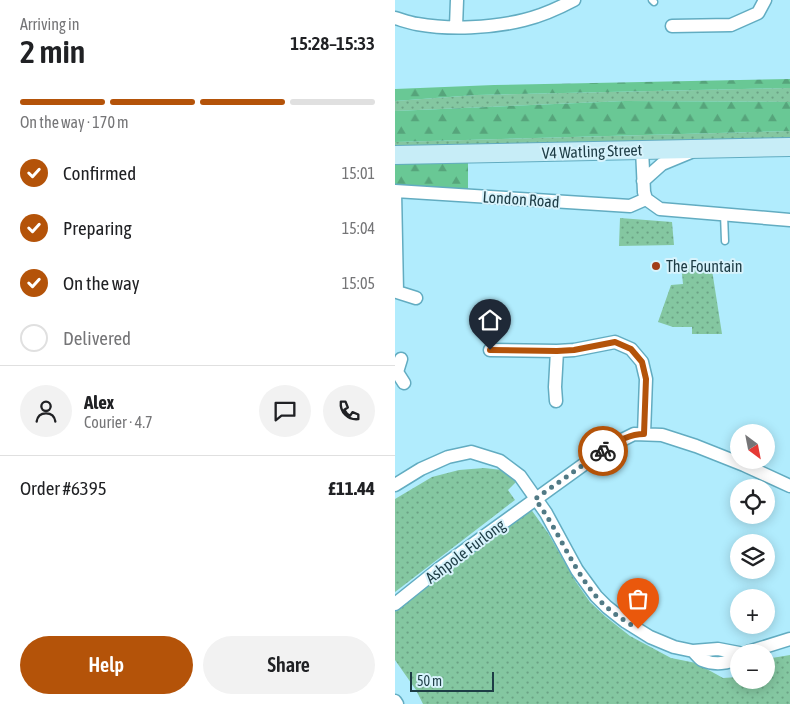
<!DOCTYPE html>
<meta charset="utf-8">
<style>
:root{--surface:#fff;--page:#f2f2f2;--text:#202124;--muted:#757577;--line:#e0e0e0;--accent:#b45309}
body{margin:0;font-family:"Asap Condensed",sans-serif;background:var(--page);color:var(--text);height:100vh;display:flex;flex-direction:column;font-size:19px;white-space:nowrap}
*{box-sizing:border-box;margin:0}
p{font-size:16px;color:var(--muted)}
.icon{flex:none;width:28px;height:28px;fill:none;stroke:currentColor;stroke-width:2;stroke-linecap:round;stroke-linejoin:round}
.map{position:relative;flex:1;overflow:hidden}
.side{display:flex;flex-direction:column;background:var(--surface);width:395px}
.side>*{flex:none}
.needle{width:32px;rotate:148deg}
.buttons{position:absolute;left:335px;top:424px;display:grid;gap:10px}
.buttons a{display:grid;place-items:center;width:45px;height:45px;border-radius:50%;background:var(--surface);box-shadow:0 2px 12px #0003;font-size:25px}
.scale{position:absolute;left:15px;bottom:12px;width:84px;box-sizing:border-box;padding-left:5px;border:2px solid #1d3c45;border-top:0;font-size:14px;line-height:18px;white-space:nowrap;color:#1d3c45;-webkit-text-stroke:4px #d7f3fc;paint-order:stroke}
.pin{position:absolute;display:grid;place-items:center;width:42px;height:42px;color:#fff;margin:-51px -21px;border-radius:50% 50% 50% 0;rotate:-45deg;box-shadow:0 0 5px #0007}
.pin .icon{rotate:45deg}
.courier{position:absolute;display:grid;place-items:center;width:50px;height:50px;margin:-25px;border:4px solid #b45309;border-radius:50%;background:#fff;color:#222;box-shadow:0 1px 6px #0007}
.overview em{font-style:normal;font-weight:600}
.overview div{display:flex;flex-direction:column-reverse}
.overview{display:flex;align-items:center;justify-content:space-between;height:85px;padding:0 20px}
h1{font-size:32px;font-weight:600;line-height:38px}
.bar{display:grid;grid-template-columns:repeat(4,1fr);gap:8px 5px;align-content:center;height:60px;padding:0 20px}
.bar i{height:6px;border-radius:4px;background:var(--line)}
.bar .active{background:var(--accent)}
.bar p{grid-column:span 4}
.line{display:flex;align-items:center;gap:12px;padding:0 20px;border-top:1px solid var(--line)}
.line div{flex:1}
.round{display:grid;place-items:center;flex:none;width:52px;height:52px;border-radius:26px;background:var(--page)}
ol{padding:0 20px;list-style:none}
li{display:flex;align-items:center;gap:15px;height:55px}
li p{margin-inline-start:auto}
li .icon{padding:5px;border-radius:50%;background:var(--accent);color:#fff;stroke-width:4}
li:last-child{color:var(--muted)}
li i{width:28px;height:28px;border:2px solid var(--line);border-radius:50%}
.primary-button{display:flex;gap:10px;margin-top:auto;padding:10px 20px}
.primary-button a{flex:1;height:58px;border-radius:30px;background:var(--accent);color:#fff;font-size:20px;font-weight:600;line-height:58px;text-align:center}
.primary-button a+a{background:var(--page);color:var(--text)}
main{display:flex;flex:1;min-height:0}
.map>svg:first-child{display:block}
</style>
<main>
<section class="side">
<div class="overview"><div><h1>2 min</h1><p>Arriving in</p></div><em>15:28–15:33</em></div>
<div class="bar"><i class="active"></i><i class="active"></i><i class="active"></i><i></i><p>On the way · 170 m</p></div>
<ol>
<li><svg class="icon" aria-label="check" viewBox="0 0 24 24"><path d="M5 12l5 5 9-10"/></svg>Confirmed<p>15:01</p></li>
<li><svg class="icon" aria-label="check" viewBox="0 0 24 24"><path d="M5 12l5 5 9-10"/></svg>Preparing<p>15:04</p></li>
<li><svg class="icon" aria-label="check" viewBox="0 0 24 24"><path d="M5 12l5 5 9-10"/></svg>On the way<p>15:05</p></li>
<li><i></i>Delivered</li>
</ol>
<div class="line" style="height:90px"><a class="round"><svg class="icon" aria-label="person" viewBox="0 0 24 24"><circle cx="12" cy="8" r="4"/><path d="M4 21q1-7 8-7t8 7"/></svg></a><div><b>Alex</b><p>Courier · 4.7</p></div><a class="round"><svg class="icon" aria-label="chat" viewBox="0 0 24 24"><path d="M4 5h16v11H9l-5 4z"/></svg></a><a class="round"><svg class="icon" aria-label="phone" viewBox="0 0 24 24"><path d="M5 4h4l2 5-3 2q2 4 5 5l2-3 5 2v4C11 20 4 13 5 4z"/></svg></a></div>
<div class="line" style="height:65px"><div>Order #6395</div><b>£11.44</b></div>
<div class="primary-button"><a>Help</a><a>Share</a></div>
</section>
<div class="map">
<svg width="395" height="704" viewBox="0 0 395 704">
<defs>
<pattern id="green-dots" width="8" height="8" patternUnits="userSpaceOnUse" patternTransform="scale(1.25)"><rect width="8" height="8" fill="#84c7a1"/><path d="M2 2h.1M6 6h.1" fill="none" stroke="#6ba385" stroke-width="1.8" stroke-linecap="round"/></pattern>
<pattern id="forest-firs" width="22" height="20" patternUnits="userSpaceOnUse" patternTransform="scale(1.25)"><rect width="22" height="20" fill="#69c895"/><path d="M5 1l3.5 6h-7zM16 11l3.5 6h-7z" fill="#56a47b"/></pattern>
</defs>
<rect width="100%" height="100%" fill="#b1ecfd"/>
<!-- green -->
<path fill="url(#green-dots)" d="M395 88V102L230 101 0 111V101L81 95Z
M395 131V147L0 155V142Z
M225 218 277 222 279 245 224 246Z
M286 264H312L314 270H317L327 334H297V327H278L263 322 276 285 288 284Z
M89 468 107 470 121 482 113 490 120 500 0 592V499L37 477 64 470Z
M135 508 153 533 181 582 195 602 211 617 235 636 276 658 301 663 328 678 344 677V680H371V659L395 655V704H28L21 690 0 660V611Z"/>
<!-- forest -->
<path fill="url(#forest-firs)" d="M395 79V88L81 95 0 101V89L99 85Z
M230 101 395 102V131L0 142V111Z
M73 154V195L0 191V155Z"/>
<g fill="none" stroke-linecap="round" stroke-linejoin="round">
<!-- lane casing -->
<g stroke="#62acc1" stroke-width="9">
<path id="lane" d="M257 0 259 2
M329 214 330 241"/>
</g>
<!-- street casing -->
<g stroke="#62acc1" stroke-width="15">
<path id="street" d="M0 18C7 20 15 23 22 24 55 30 97 28 129 20 146 16 164 8 179 0
M277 26 336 25 363 13 370 0
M61 27 62 0
M247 149 249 192 251 199 265 209 395 220
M248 181 267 164 296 152
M0 191 235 206 251 199
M0 191 2 292 21 298
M95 350 162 351 179 350 220 342 236 349 247 362 251 379 249 434
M6 359 2 372 9 383
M161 401 160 387 162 351
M0 485 26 469 53 457 76 452 105 461 125 476 151 513 182 570 201 596 212 607 231 622 255 637 279 647 298 651 323 649 344 653
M0 604 45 568 213 447 239 434 267 435 301 446 349 465 395 486
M298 651C301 654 304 658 307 660 319 665 334 664 344 657
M353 652 395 639
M0 701 2 704"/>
</g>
<!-- secondary casing -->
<g stroke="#62acc1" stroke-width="20">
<path id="secondary" d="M0 155 395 147"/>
</g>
<!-- lane -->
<use href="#lane" stroke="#fff" stroke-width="6"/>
<!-- street -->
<use href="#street" stroke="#fff" stroke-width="12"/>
<!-- secondary -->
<use href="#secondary" stroke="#c7edf7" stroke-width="18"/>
</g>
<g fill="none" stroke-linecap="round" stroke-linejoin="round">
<!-- done -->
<path stroke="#517a85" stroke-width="5" stroke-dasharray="0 9" d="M208 451 140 499C163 529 176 566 200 595 211 609 228 620 243 629"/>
<!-- route -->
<path stroke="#b45309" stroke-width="6" d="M95 350 162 351 179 350 220 342 236 349 247 362 251 379 249 434C234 434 220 442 208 451"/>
</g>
<!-- markers -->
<circle fill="#a23c17" stroke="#d7f3fc" stroke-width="2" cx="261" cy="266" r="5"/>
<g text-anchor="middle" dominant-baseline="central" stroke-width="4" stroke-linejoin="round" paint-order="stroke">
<!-- street labels -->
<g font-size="16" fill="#1d3c45" stroke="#d7f3fc">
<text transform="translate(197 151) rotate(-2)">V4 Watling Street</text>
<text transform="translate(126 199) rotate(4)">London Road</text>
<text transform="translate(70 551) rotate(-37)">Ashpole Furlong</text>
</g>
<!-- poi labels -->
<g font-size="16" fill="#1d3c45" stroke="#d7f3fc" text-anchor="start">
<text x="271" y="266">The Fountain</text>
</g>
</g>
</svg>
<div class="buttons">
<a><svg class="needle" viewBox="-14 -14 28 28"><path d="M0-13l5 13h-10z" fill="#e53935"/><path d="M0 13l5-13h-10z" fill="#757577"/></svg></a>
<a><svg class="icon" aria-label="locate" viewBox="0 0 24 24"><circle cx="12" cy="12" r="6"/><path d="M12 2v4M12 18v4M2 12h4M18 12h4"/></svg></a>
<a><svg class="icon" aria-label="layers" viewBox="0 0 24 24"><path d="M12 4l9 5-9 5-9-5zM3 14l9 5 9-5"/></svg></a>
<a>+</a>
<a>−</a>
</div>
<div class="scale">50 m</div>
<div class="pin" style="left:243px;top:629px;background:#ea580c"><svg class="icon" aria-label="bag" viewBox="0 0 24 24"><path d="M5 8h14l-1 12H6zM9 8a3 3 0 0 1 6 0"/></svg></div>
<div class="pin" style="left:95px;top:350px;background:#1f2937"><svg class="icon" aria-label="home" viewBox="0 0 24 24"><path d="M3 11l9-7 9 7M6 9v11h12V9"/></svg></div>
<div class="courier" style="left:208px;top:451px"><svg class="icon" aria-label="bike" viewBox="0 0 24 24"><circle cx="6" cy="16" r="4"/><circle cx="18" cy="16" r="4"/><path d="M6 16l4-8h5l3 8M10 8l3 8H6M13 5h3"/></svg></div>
</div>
</main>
